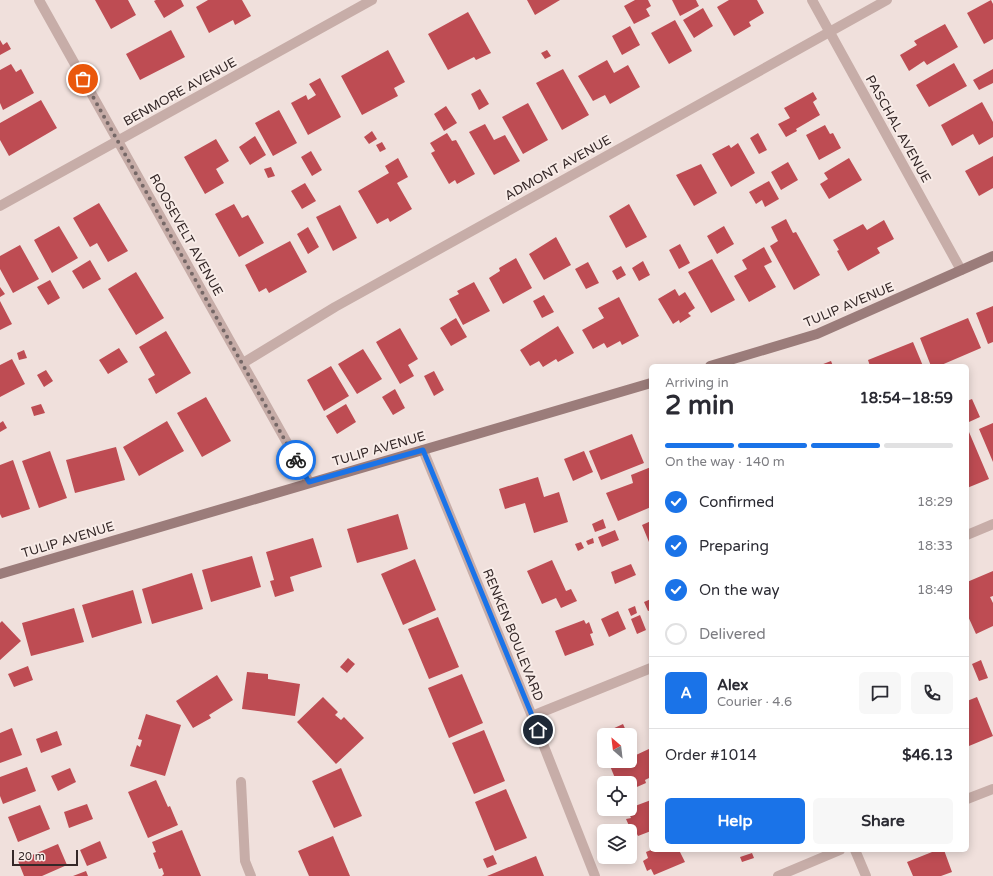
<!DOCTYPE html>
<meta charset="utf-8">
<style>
:root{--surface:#fff;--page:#f7f7f7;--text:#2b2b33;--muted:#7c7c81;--line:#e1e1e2;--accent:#1a73e8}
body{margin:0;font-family:"Varela Round",sans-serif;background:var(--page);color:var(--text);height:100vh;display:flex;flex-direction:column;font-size:15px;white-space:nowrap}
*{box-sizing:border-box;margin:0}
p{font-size:13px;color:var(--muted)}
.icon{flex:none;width:22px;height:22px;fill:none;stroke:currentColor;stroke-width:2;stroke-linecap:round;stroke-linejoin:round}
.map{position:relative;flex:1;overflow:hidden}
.panel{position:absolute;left:649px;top:364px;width:320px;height:488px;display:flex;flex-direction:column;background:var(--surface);border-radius:6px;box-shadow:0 2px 10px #0003}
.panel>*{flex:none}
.needle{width:26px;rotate:332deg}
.buttons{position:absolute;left:597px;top:728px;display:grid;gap:8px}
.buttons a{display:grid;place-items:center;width:40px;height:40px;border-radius:6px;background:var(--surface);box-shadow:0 2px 10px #0003;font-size:20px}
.scale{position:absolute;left:12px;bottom:10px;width:66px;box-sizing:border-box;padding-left:4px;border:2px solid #352828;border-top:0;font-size:11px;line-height:14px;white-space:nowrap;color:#352828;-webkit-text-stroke:3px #f8ece8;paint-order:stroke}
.pin{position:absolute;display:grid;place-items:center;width:34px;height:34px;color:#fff;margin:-17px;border:2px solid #fff;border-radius:50%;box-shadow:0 1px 4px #0007}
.courier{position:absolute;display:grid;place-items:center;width:40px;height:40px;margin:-20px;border:3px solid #1a73e8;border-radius:50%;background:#fff;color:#222;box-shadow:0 1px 5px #0007}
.summary em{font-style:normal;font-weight:700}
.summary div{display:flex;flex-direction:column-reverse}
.summary{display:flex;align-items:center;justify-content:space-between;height:68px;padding:0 16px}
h1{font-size:26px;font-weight:700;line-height:30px}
.bar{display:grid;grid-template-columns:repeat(4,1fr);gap:6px 4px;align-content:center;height:48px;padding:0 16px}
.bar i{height:5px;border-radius:3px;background:var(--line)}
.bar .selected{background:var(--accent)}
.bar p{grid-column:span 4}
.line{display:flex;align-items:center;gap:10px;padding:0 16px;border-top:1px solid var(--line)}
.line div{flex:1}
.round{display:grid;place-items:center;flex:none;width:42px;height:42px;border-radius:6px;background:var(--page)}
ol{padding:0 16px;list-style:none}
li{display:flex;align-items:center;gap:12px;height:44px}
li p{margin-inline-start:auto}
li .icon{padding:4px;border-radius:50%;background:var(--accent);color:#fff;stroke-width:4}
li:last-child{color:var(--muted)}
li i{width:22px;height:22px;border:2px solid var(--line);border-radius:50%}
.button{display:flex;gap:8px;margin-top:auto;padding:8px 16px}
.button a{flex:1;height:46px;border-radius:6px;background:var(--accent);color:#fff;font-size:16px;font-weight:700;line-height:46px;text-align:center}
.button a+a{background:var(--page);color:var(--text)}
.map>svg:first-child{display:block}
</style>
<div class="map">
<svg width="993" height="876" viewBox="0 0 993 876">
<rect width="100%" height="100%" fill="#f0e0dc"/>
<!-- building -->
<path fill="#be4c53" d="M95 0H128L136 15 111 29Z
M156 0H181L184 6 164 18 154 1Z
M208 0H242L251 16 235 25 233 20 209 33 196 7Z
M527 0H560L535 15Z
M635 0H648L651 6 646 9 650 16 634 24 624 6Z
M672 0H696L699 6 680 16Z
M729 0H757L764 13 749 22 751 26 734 36 717 7Z
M991 0 993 4V39L984 44 967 13Z
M703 8 713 26 694 38 683 20Z
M468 12 491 53 476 60 474 57 448 70 428 34Z
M675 20 692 51 669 64 651 33Z
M945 24 958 47 927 65 924 61 909 71 900 55 917 45 914 41Z
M630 26 640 45 622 55 612 36Z
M171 30 185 57 140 80 126 54Z
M0 40 3 45 7 42 11 49 0 55Z
M388 50 405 82 394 88 398 96 362 115 341 76Z
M547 50 551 56 545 59 541 53Z
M607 60 614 73 628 65 640 87 610 104 605 95 593 101 578 76Z
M954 63 967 86 929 107 916 85Z
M11 64 16 72 21 69 34 93 3 110 0 103V70Z
M563 69 589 115 562 130 536 83Z
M993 69V83L979 90 973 80Z
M320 78 341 117 308 135 291 103 306 95 308 100 316 95 309 84Z
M480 89 489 104 479 110 471 94Z
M813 92 817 99 813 102 820 115 796 129 797 131 786 137 778 124 790 118 784 108Z
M41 100 57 128 9 156 0 140V123Z
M982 102 993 122V137L979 145 973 134 952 146 941 125Z
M528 103 548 140 523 154 502 117Z
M446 106 457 123 444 131 434 114Z
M279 110 297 143 273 156 255 123Z
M485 124 494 140 505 135 520 161 494 175 469 132Z
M825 125 830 134 833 133 841 148 819 160 806 135Z
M372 131 377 139 369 144 364 137Z
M447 133 452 141 456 140 475 174 457 184 455 180 449 184 431 153 435 151 430 143Z
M758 133 767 150 759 154 750 138Z
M255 136 266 155 250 165 239 147Z
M216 139 229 161 216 169 224 183 205 194 184 157Z
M382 142 386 149 380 152 376 145Z
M738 143 755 173 731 187 712 154 729 145 731 148Z
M311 151 322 170 312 176 301 157Z
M993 156V188L979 196 965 171Z
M398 158 408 177 397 183 412 209 390 222 388 218 377 224 358 191 389 173 385 166Z
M849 158 862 180 829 199 820 184 828 179 824 173Z
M788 162 798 180 781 190 771 172Z
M701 164 717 193 694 206 676 175Z
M271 167 275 176 268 178 264 169Z
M769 181 779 199 765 207 762 200 756 204 749 192Z
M305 183 316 201 302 209 291 191Z
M99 203 128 251 108 262 97 243 90 247 73 218Z
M234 204 242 218 248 215 264 243 239 257 215 214Z
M629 204 647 237 626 248 609 216Z
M340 205 357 238 333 251 316 217Z
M786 219 793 233 796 232 820 275 794 290 770 246 778 241 771 227Z
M884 220 894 239 877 248 880 253 848 271 837 251 839 250 833 240 863 224 867 230Z
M59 226 78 258 52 273 34 240Z
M724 226 734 244 717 254 707 236Z
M308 227 319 247 308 254 297 234Z
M556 237 571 265 544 280 529 254Z
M290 241 307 272 269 293 266 288 259 292 245 265Z
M680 244 690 263 679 269 669 250Z
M20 245 39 279 13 293 0 269V256Z
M764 247 772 262 764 266 776 287 749 302 734 276 747 269 742 260Z
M516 258 532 288 503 304 489 278 500 271 499 268Z
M712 259 735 300 711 313 688 272Z
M90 260 101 279 83 289 72 271Z
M643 261 650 275 639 281 632 268Z
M588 262 599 283 586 289 575 269Z
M621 266 626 275 617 280 612 271Z
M136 272 164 318 136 335 108 289Z
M50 280 60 298 48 305 37 287Z
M474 282 490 311 463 325 449 299 459 294 457 291Z
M0 287 5 294 0 297Z
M675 289 679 296 685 292 695 308 688 313 691 316 680 323 679 320 673 324 658 299Z
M544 295 554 312 542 318 533 301Z
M619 297 639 336 622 345 620 341 607 348 604 343 593 349 582 330 604 318 598 308Z
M0 301 12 324 0 330Z
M993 306V342L988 344 976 313Z
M456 318 467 337 451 346 440 328Z
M968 318 981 348 939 366H931L920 338Z
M558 326 574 353 558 362 556 359 543 367 539 361 530 366 520 350Z
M400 328 418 359 408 365 414 376 400 384 376 342Z
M166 331 191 373 156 394 148 379 155 375 139 347Z
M913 342 923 366H870L868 360Z
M119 348 128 362 108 374 99 360Z
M363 349 382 379 357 394 338 364Z
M24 350 27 358 19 360 17 353Z
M12 359 25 384 0 397V365Z
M831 361 833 366H818Z
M331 366 349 396 324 411 307 380Z
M46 370 53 381 44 387 37 375Z
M434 371 444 390 434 396 424 376Z
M395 389 405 408 393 415 382 397Z
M206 397 231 441 202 457 177 413Z
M972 399 980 417 969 422 967 417V401Z
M41 404 45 413 34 416 31 407Z
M346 404 356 422 337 434 326 416Z
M3 421 7 428 0 432V423Z
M167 421 184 451 139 476 123 447Z
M993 423V462L979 429Z
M969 432 989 479 967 488V433Z
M632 434 644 463 601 480 589 451Z
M116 447 125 480 75 493 66 460Z
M50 451 67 498 39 508 22 461Z
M584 451 593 472 573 481 564 459Z
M13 460 30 509 2 518 0 514V465Z
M651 467V507L618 521 606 493 633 483 631 475Z
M538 477 544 497 559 492 568 522 534 533 525 503 505 509 499 489Z
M398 514 408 549 357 563 347 529Z
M603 519 606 528 595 532 592 524Z
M651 521V547L642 525Z
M615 530 619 540 602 547 598 537Z
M313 538 322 567 290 577 294 591 275 597 270 581 274 580 266 552Z
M593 538 594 543 588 545 586 541Z
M581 542 584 548 578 551 575 544Z
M252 556 261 587 211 602 202 570Z
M415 559 436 610 403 625 381 574Z
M552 560 566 591 571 589 577 601 561 608 556 598 542 604 527 571Z
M631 564 636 575 615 584 611 572Z
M993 571V596L990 597 993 603V626L976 634 967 614V582Z
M192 573 203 609 152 624 142 589Z
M133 590 142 623 92 638 82 605Z
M651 599V610L648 611 644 602Z
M635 606 637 613 631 616 628 609Z
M74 608 84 642 31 656 22 623Z
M618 611 626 629 609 637 601 619Z
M640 615 646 630 637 634 631 619Z
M438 617 459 667 429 679 408 629Z
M584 620 586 624 589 622 593 633 590 634 594 645 565 656 555 631Z
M2 621 21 641 0 660V623Z
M348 658 355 664 347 673 340 667Z
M981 660 988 678 979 681 972 664Z
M28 666 33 680 14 687 8 674Z
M247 672 268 674V679L300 684 295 716 242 709Z
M462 674 483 723 449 738 428 688Z
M217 675 233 700 209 715 211 718 193 728 176 701Z
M323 697 338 712 335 715 341 720 344 717 364 738 336 764 297 722Z
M977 697 993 736 969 746 967 701Z
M146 714 181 725 165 776 130 766 137 745 140 747 142 740 138 739Z
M623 724 628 735H604V753L597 736Z
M12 728 22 755 0 763V733Z
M484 730 505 781 474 794 452 743Z
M57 731 62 745 41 753 36 739Z
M630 740 636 755 651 748V777L645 780 646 783 630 790V783H617L608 761H630Z
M27 767 36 791 3 804 0 796V777Z
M70 768 76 782 58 791 51 776Z
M341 768 362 816 334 828 312 781Z
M156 780 168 807 170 806 178 825 148 838 128 792Z
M506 789 527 838 495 851 475 802Z
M651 800V831L638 836 633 826 630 828 626 819 631 818 627 809Z
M87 804 93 819 69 828 64 812Z
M40 805 50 829 18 842 8 817Z
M182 830 201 876H162L164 874 162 868 159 869 153 853 156 852 152 842Z
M333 836 350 876H309L298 851Z
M100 841 107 858 87 866 80 850Z
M58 844 67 865 42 876H24L18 861Z
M651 850H679L685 862 654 875 651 869 647 871 643 861 648 858 646 852Z
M937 850H944L952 872 941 876H913L907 862Z
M752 853 754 858 742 862 740 857Z
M493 855 497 864 487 868 483 859Z
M536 856 544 876H487Z
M86 871 88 876H73Z"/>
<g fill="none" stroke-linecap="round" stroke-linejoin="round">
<!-- minor -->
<path stroke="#c7ada8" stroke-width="10" d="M39 0 309 482
M812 0 961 270
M0 206 372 0
M243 363 335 307 887 0
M423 450 532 716 595 876
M967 535 993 524
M532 716 651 668
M241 782 245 861 251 876
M967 799 993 789
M855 850 866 876
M778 876 840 850"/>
<!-- secondary -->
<path stroke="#9b7c7a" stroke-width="10" d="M710 366 817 334 993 256
M0 574 651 383"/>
</g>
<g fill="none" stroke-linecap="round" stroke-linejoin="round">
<!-- done -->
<path stroke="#766867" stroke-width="4" stroke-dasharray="0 7.2" d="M83 79 296 460"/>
<!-- route -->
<path stroke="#1a73e8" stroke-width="5" d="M296 460 309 482 423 450 538 730"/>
</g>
<g text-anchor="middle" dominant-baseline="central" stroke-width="4" stroke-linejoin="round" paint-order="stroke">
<!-- street labels -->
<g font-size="13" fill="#352828" stroke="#f8ece8">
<text transform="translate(180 92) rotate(-29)">BENMORE AVENUE</text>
<text transform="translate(898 129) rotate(61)">PASCHAL AVENUE</text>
<text transform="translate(558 168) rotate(-29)">ADMONT AVENUE</text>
<text transform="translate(186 235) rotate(61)">ROOSEVELT AVENUE</text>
<text transform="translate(849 305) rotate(-23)">TULIP AVENUE</text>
<text transform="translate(379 449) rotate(-16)">TULIP AVENUE</text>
<text transform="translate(68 540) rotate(-17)">TULIP AVENUE</text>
<text transform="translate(513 635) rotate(68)">RENKEN BOULEVARD</text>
</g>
</g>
</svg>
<div class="buttons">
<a><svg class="needle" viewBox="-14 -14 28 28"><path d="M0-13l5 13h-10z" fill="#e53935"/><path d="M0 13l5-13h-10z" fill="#7c7c81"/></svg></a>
<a><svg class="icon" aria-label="locate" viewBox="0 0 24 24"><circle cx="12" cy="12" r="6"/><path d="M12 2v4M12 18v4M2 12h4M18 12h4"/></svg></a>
<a><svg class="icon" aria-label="layers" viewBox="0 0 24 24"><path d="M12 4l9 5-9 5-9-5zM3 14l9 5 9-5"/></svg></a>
</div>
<div class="scale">20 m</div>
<div class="pin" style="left:83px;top:79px;background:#ea580c"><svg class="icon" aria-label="bag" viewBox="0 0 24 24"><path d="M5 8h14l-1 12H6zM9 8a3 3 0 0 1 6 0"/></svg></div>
<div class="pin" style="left:538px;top:730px;background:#1f2937"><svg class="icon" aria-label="home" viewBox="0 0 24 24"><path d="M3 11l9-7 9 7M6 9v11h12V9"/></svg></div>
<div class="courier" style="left:296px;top:460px"><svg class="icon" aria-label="bike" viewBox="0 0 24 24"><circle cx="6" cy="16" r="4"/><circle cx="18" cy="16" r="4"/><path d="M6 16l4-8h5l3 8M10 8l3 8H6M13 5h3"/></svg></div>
<section class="panel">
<div class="summary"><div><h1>2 min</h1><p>Arriving in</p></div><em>18:54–18:59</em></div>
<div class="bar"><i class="selected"></i><i class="selected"></i><i class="selected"></i><i></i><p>On the way · 140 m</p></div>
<ol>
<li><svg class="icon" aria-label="check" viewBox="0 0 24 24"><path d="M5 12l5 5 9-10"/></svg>Confirmed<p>18:29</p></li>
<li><svg class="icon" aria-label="check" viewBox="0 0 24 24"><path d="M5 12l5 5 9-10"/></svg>Preparing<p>18:33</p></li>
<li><svg class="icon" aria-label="check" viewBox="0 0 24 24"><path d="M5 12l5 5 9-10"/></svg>On the way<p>18:49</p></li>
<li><i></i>Delivered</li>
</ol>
<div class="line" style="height:72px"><b class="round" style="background:var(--accent);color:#fff">A</b><div><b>Alex</b><p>Courier · 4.6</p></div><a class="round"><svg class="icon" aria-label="chat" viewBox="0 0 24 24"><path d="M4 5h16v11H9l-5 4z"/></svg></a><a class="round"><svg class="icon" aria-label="phone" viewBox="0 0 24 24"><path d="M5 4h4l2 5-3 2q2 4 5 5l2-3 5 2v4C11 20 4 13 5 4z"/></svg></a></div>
<div class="line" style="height:52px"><div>Order #1014</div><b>$46.13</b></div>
<div class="button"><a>Help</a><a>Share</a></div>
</section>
</div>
